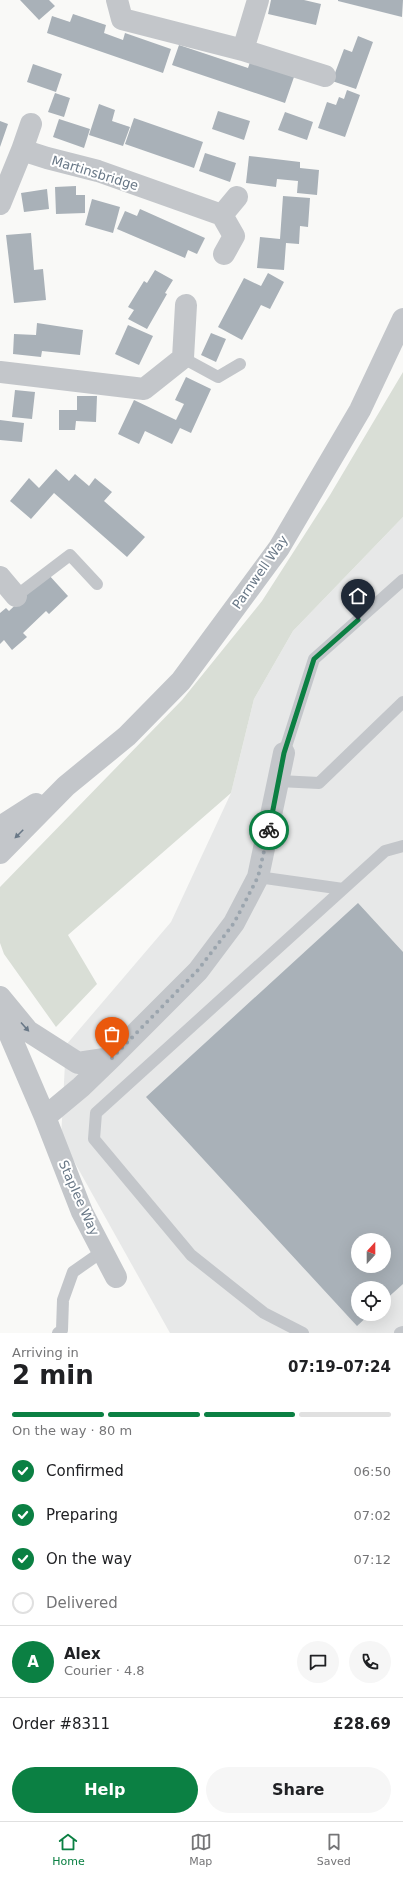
<!DOCTYPE html>
<meta charset="utf-8">
<style>
:root{--surface:#fff;--page:#f6f6f6;--text:#202124;--muted:#757577;--line:#e0e0e0;--accent:#0b8043}
body{margin:0;font-family:"DejaVu Sans",sans-serif;background:var(--page);color:var(--text);height:100vh;display:flex;flex-direction:column;font-size:15px;white-space:nowrap}
*{box-sizing:border-box;margin:0}
p{font-size:13px;color:var(--muted)}
.icon{flex:none;width:22px;height:22px;fill:none;stroke:currentColor;stroke-width:2;stroke-linecap:round;stroke-linejoin:round}
.map{position:relative;height:1333px;overflow:hidden}
.details{display:flex;flex-direction:column;background:var(--surface);flex:1}
.details>*{flex:none}
.needle{width:26px;rotate:21deg}
.buttons{position:absolute;left:351px;top:1233px;display:grid;gap:8px}
.buttons a{display:grid;place-items:center;width:40px;height:40px;border-radius:50%;background:var(--surface);box-shadow:0 4px 16px #0002;font-size:20px}
.pin{position:absolute;display:grid;place-items:center;width:34px;height:34px;color:#fff;margin:-41px -17px;border-radius:50% 50% 50% 0;rotate:-45deg;box-shadow:0 0 4px #0007}
.pin .icon{rotate:45deg}
.courier{position:absolute;display:grid;place-items:center;width:40px;height:40px;margin:-20px;border:3px solid #0b8043;border-radius:50%;background:#fff;color:#222;box-shadow:0 1px 5px #0007}
.summary em{font-style:normal;font-weight:800}
.summary div{display:flex;flex-direction:column-reverse}
.summary{display:flex;align-items:center;justify-content:space-between;height:68px;padding:0 12px}
h1{font-size:26px;font-weight:800;line-height:30px}
.bar{display:grid;grid-template-columns:repeat(4,1fr);gap:6px 4px;align-content:center;height:48px;padding:0 12px}
.bar i{height:5px;border-radius:3px;background:var(--line)}
.bar .selected{background:var(--accent)}
.bar p{grid-column:span 4}
.line{display:flex;align-items:center;gap:10px;padding:0 12px;border-top:1px solid var(--line)}
.line div{flex:1}
.round{display:grid;place-items:center;flex:none;width:42px;height:42px;border-radius:21px;background:var(--page)}
ol{padding:0 12px;list-style:none}
li{display:flex;align-items:center;gap:12px;height:44px}
li p{margin-inline-start:auto}
li .icon{padding:4px;border-radius:50%;background:var(--accent);color:#fff;stroke-width:4}
li:last-child{color:var(--muted)}
li i{width:22px;height:22px;border:2px solid var(--line);border-radius:50%}
.action{display:flex;gap:8px;margin-top:auto;padding:8px 12px}
.action a{flex:1;height:46px;border-radius:24px;background:var(--accent);color:#fff;font-size:16px;font-weight:800;line-height:46px;text-align:center}
.action a+a{background:var(--page);color:var(--text)}
.tabs{display:flex;justify-content:space-around;align-items:center;height:56px;border-top:1px solid var(--line);background:var(--surface);font-size:11px;color:var(--muted)}
.tabs a{display:grid;justify-items:center;gap:2px}
.tabs .selected{color:var(--accent)}
.map>svg:first-child{display:block}
</style>
<div class="map">
<svg width="403" height="1333" viewBox="0 0 403 1333">
<rect width="100%" height="100%" fill="#f9f9f7"/>
<!-- built -->
<path fill="#e7e8e8" fill-rule="evenodd" d="M403 517V1333H170L61 1138 66 1045 171 922 231 793 254 699 293 631ZM358 1240H384V1266H358ZM358 1288H384V1314H358Z"/>
<!-- green -->
<path fill="#d9ded6" d="M403 372V517L293 631 254 699 231 793 68 935 97 984 56 1027 4 954 0 943V887L182 700 262 601 330 495Z"/>
<!-- building -->
<path fill="#a9b1b8" fill-rule="evenodd" d="M20 0H49L55 6 39 20Z
M271 0H304L321 4 316 25 268 14Z
M403 0 402 17 338 1V0Z
M73 14 106 25 104 33 123 40 125 33 171 49 163 73 47 33 52 16 70 22Z
M358 36 373 42 356 89 332 81 344 49 352 52Z
M179 45 248 68 250 62 294 77 285 103 172 65Z
M33 64 62 74 56 92 27 82Z
M347 90 360 95 345 137 318 128 327 102 336 105 339 97 344 99Z
M55 93 70 98 64 117 48 112Z
M99 104 115 110 112 121 130 127 123 146 89 135Z
M218 111 250 121 244 140 212 129Z
M285 112 313 122 307 140 278 130Z
M134 118 203 142 194 168 125 144Z
M59 119 90 129 84 148 53 137Z
M0 121 8 124 0 147Z
M205 153 236 163 230 182 199 171Z
M249 156 300 162V168L319 170 317 195 297 193 298 181 277 179 276 187 246 183Z
M76 186V195H85V213L56 214 55 187Z
M47 189 49 209 24 212 21 193Z
M283 196 310 198 308 227 300 226 299 244 286 243 284 270 257 268 260 237 280 239Z
M92 199 120 207 113 233 85 225Z
M140 209 205 238 197 254 188 250 185 258 117 229 125 211 137 216Z
M31 233 34 270 43 269 46 300 14 303 6 235Z
M155 270 173 280 165 293 167 294 147 329 128 319 134 310 128 307 144 281 147 283Z
M268 273 284 282 270 309 261 305 242 340 218 327 244 278 261 286Z
M37 323 83 330 80 355 42 351 41 357 13 354 14 334 36 335Z
M128 325 153 336 139 365 115 354Z
M211 333 226 339 216 362 201 355Z
M186 377 211 389 191 433 180 428 172 444 145 431 139 444 118 434 134 400 176 420 184 404 175 400Z
M15 390 35 392 32 419 12 417Z
M77 396H97L96 422 76 421 75 430H59V410H77Z
M0 420 24 423 22 442 0 440Z
M56 469 69 481 75 474 89 486 95 478 112 492 104 501 145 537 127 557 54 493 31 519 10 501 29 478 39 488Z
M48 574 68 596 49 614 46 611 23 633 27 637 12 650 4 640 0 644V613L6 608 9 611Z
M358 903 403 952V1284L384 1301V1288H358V1314H370L357 1326 146 1097ZM358 1240H384V1266H358Z"/>
<g fill="none" stroke-linecap="round" stroke-linejoin="round">
<!-- service -->
<path stroke="#c3c6ca" stroke-width="12" d="M183 358 218 377 240 364
M16 596 70 555 97 584
M284 753 314 659 403 580
M279 781 319 783 403 702
M258 877 343 889
M58 1333 62 1330 63 1300 73 1272 103 1251
M303 1333 264 1313 191 1255 94 1139 96 1113 385 851 403 846
M400 1333 403 1332"/>
<!-- minor -->
<path stroke="#c3c6ca" stroke-width="22" d="M117 0 122 19 243 50 325 76
M243 50 258 0
M22 150 31 124
M0 204 22 150 47 158 98 171 222 215
M222 215 234 236 224 254
M222 215 237 197
M0 372 144 389 183 358 186 305
M0 577 16 596
M0 997 28 1031 78 1063 111 1058
M0 1012 45 1117 82 1212 116 1277
M45 1117 81 1087 111 1058 198 971 234 923 258 877 284 753"/>
<!-- tertiary -->
<path stroke="#c3c6ca" stroke-width="22" d="M0 827 36 804
M0 853 66 786 127 736 181 681 279 548 360 410 403 319"/>
</g>
<!-- one-way arrows -->
<defs><path id="oneway-solid" d="M-6-.8H1V-3.2L6.5 0L1 3.2V.8H-6Z"/></defs>
<g fill="#697887">
<use href="#oneway-solid" transform="translate(19 834) rotate(135)"/>
<use href="#oneway-solid" transform="translate(25 1027) rotate(48)"/>
</g>
<g fill="none" stroke-linecap="round" stroke-linejoin="round">
<!-- done -->
<path stroke="#9ba5ae" stroke-width="4" stroke-dasharray="0 7.2" d="M112 1058 198 970 234 923 258 877 269 830"/>
<!-- route -->
<path stroke="#0b8043" stroke-width="5" d="M269 830 284 753 314 659 358 620"/>
</g>
<g text-anchor="middle" dominant-baseline="central" stroke-width="4" stroke-linejoin="round" paint-order="stroke">
<!-- street labels -->
<g font-size="13" fill="#697887" stroke="#fff">
<text transform="translate(95 173) rotate(17)">Martinsbridge</text>
<text transform="translate(260 572) rotate(-55)">Parnwell Way</text>
<text transform="translate(79 1198) rotate(66)">Staplee Way</text>
</g>
</g>
</svg>
<div class="buttons">
<a><svg class="needle" viewBox="-14 -14 28 28"><path d="M0-13l5 13h-10z" fill="#e53935"/><path d="M0 13l5-13h-10z" fill="#757577"/></svg></a>
<a><svg class="icon" aria-label="locate" viewBox="0 0 24 24"><circle cx="12" cy="12" r="6"/><path d="M12 2v4M12 18v4M2 12h4M18 12h4"/></svg></a>
</div>
<div class="pin" style="left:112px;top:1058px;background:#ea580c"><svg class="icon" aria-label="bag" viewBox="0 0 24 24"><path d="M5 8h14l-1 12H6zM9 8a3 3 0 0 1 6 0"/></svg></div>
<div class="pin" style="left:358px;top:620px;background:#1f2937"><svg class="icon" aria-label="home" viewBox="0 0 24 24"><path d="M3 11l9-7 9 7M6 9v11h12V9"/></svg></div>
<div class="courier" style="left:269px;top:830px"><svg class="icon" aria-label="bike" viewBox="0 0 24 24"><circle cx="6" cy="16" r="4"/><circle cx="18" cy="16" r="4"/><path d="M6 16l4-8h5l3 8M10 8l3 8H6M13 5h3"/></svg></div>
</div>
<section class="details">
<div class="summary"><div><h1>2 min</h1><p>Arriving in</p></div><em>07:19–07:24</em></div>
<div class="bar"><i class="selected"></i><i class="selected"></i><i class="selected"></i><i></i><p>On the way · 80 m</p></div>
<ol>
<li><svg class="icon" aria-label="check" viewBox="0 0 24 24"><path d="M5 12l5 5 9-10"/></svg>Confirmed<p>06:50</p></li>
<li><svg class="icon" aria-label="check" viewBox="0 0 24 24"><path d="M5 12l5 5 9-10"/></svg>Preparing<p>07:02</p></li>
<li><svg class="icon" aria-label="check" viewBox="0 0 24 24"><path d="M5 12l5 5 9-10"/></svg>On the way<p>07:12</p></li>
<li><i></i>Delivered</li>
</ol>
<div class="line" style="height:72px"><b class="round" style="background:var(--accent);color:#fff">A</b><div><b>Alex</b><p>Courier · 4.8</p></div><a class="round"><svg class="icon" aria-label="chat" viewBox="0 0 24 24"><path d="M4 5h16v11H9l-5 4z"/></svg></a><a class="round"><svg class="icon" aria-label="phone" viewBox="0 0 24 24"><path d="M5 4h4l2 5-3 2q2 4 5 5l2-3 5 2v4C11 20 4 13 5 4z"/></svg></a></div>
<div class="line" style="height:52px"><div>Order #8311</div><b>£28.69</b></div>
<div class="action"><a>Help</a><a>Share</a></div>
</section>
<nav class="tabs">
<a class="selected"><svg class="icon" aria-label="home" viewBox="0 0 24 24"><path d="M3 11l9-7 9 7M6 9v11h12V9"/></svg>Home</a>
<a><svg class="icon" aria-label="map" viewBox="0 0 24 24"><path d="M3 6l6-2 6 2 6-2v14l-6 2-6-2-6 2zM9 4v14M15 6v14"/></svg>Map</a>
<a><svg class="icon" aria-label="saved" viewBox="0 0 24 24"><path d="M7 4h10v16l-5-4-5 4z"/></svg>Saved</a>
</nav>
